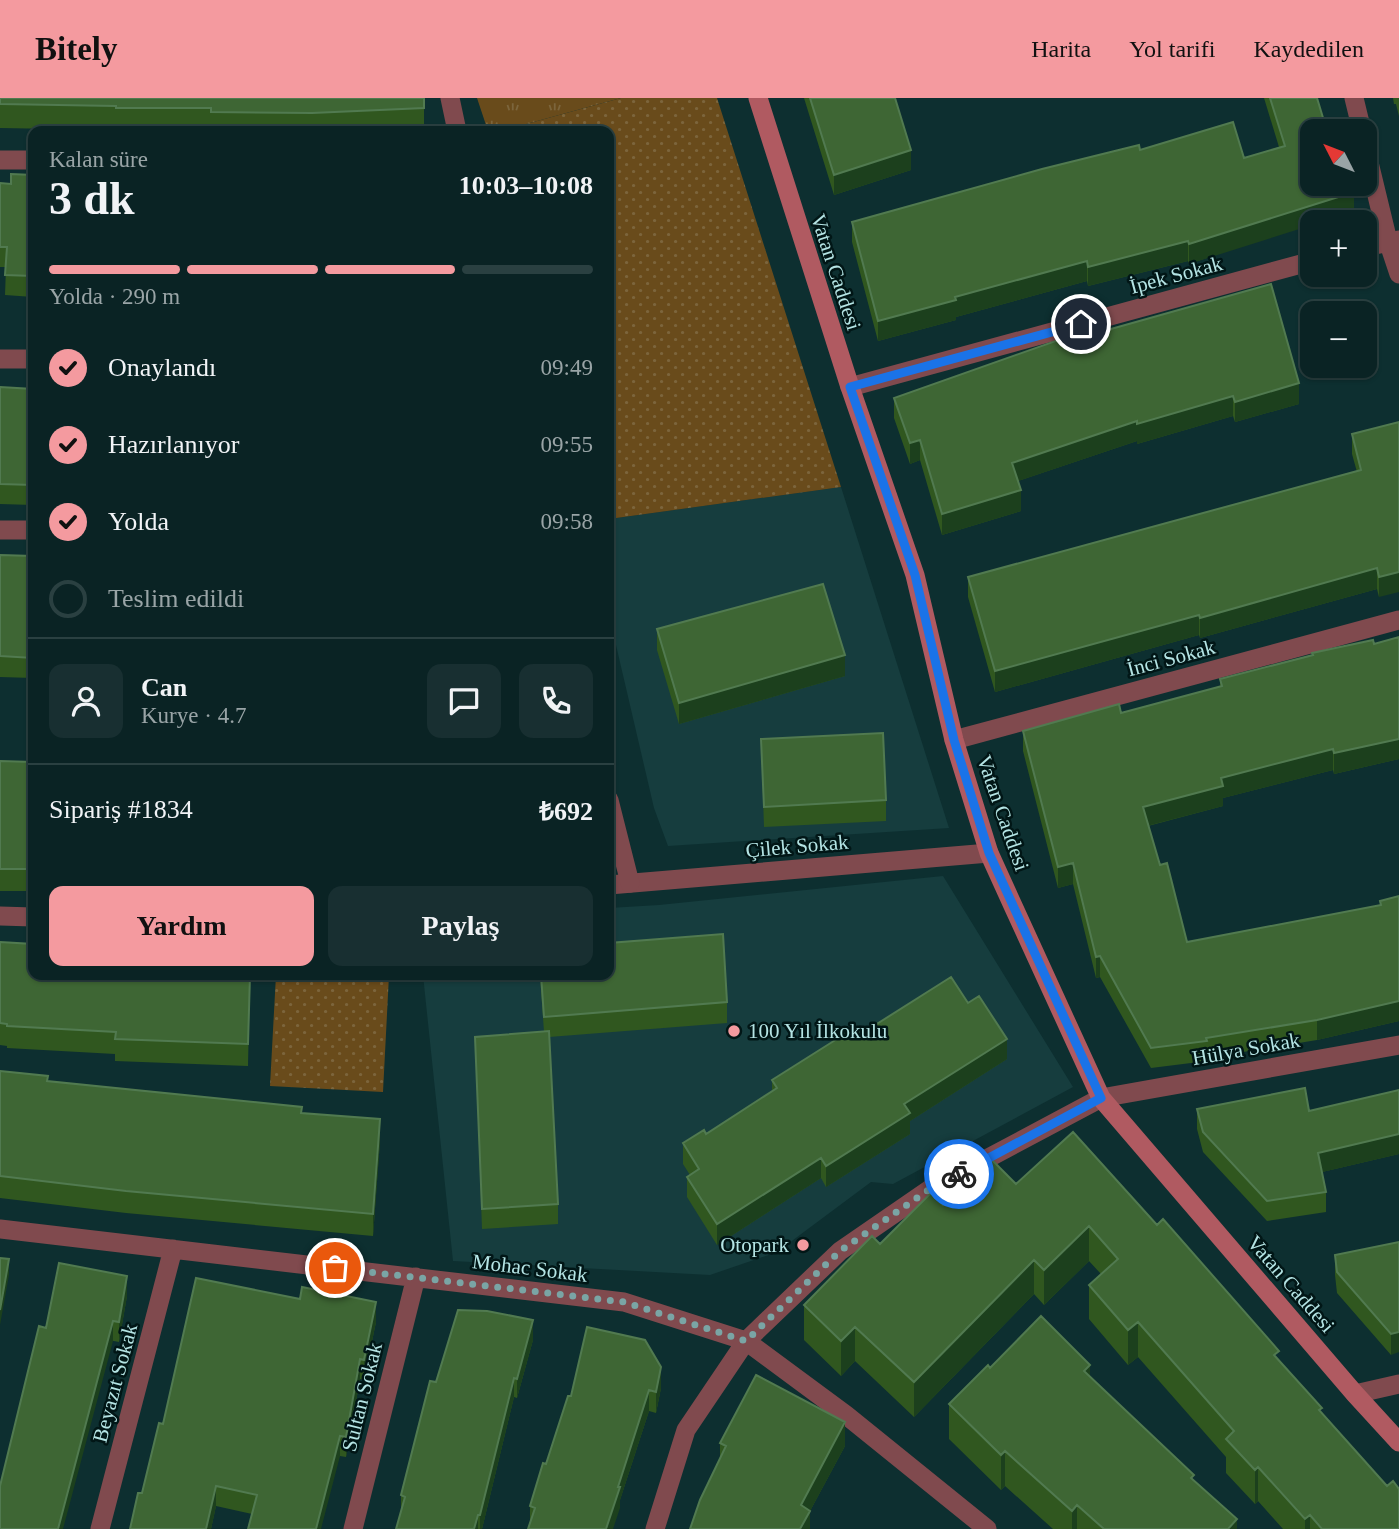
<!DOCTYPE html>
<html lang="tr">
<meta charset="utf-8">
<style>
:root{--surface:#0a2324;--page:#182f31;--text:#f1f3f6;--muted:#99a4a6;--line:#2a4041;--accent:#f49a9f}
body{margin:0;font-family:Georgia,serif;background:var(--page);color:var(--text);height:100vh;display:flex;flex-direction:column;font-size:26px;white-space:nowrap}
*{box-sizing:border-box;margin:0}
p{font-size:23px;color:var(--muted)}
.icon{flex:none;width:38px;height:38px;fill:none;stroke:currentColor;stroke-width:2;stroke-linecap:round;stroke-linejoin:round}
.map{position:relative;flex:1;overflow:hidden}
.side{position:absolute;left:28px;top:28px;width:586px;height:854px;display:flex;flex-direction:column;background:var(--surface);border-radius:14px;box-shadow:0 2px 5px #0004,0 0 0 2px var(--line)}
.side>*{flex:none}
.needle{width:46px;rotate:312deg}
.tools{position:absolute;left:1300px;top:21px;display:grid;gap:14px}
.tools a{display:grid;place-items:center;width:77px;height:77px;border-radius:14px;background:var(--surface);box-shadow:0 2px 5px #0004,0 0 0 2px var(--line);font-size:35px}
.pin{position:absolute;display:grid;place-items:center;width:60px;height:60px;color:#fff;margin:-30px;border:4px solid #fff;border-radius:50%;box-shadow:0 2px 7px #0007}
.courier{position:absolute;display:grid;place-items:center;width:70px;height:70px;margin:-35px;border:5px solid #1a73e8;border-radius:50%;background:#fff;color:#222;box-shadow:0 2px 9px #0007}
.head em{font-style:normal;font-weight:800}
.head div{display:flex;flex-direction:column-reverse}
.head{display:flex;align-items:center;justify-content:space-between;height:119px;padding:0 21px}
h1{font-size:46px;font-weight:800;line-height:52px}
.bar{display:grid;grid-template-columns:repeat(4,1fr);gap:10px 7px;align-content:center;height:84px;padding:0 21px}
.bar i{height:9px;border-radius:5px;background:var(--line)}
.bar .current{background:var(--accent)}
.bar p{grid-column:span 4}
.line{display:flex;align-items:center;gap:18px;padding:0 21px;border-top:2px solid var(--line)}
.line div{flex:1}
.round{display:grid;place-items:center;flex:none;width:74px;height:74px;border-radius:14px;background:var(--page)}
ol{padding:0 21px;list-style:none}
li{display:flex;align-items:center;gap:21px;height:77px}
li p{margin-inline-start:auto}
li .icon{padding:7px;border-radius:50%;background:var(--accent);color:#111;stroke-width:4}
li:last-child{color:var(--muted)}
li i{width:38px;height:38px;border:4px solid var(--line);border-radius:50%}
.button{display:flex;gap:14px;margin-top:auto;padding:14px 21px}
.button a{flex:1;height:80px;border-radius:14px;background:var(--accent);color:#111;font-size:28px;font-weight:800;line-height:80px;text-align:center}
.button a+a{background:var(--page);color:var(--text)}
header{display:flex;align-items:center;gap:42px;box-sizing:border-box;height:98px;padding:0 35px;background:var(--accent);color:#111}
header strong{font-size:33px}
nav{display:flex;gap:38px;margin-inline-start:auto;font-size:24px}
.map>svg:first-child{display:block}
</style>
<header>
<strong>Bitely</strong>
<nav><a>Harita</a><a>Yol tarifi</a><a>Kaydedilen</a></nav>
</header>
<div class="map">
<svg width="1399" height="1431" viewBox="0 0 1399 1431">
<defs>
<pattern id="grass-tufts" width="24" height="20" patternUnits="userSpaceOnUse" patternTransform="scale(1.75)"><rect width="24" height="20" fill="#694b1b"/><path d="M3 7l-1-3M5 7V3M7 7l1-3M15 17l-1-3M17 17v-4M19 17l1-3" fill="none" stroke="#7c653c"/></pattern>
<pattern id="park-dots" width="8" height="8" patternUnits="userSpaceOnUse" patternTransform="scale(1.75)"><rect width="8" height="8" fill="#694b1b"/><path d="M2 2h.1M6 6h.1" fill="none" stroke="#7c653c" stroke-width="1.8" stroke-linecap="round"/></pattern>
</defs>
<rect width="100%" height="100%" fill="#0d2f30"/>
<!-- built -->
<path fill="#163d3e" d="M841 389 949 730 668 748 654 710 609 517V421Z
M943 778 1073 989 893 1086 871 1084 777 1154 710 1177 453 1163 423 877H609V810L659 807Z"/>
<!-- grass -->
<path fill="url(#grass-tufts)" d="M477 0H621L501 33H488Z"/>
<!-- park -->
<path fill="url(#park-dots)" d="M621 0H717L841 389 609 421V33H501Z
M276 877H389L383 994 270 988Z"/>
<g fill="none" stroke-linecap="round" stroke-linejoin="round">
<!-- minor -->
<path stroke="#804a4e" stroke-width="19" d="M0 62H33
M1365 149 1399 142
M0 261H33
M850 289 1312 163
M0 432H33
M954 642 1399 522
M609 787 989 755
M0 818 33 819
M0 1131 624 1204 746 1243 846 1317 987 1431
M1355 1296 1399 1286
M100 1431 173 1151
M353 1431 416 1179
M655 1431 686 1332 746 1243 840 1153 930 1091 1101 1000 1399 947"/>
<!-- tertiary -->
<path stroke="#804a4e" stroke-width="19" d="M450 0 457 33
M1354 0 1362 33
M1365 48 1388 143 1399 176
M609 702 630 785"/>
<!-- secondary -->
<path stroke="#b05a61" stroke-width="19" d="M758 0 850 289 915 477 954 642 989 755 1014 810 1101 1000 1355 1296 1399 1344"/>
</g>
<!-- wall -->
<path fill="#30571f" d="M0 0H424V33H116V32L0 30Z
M804 0H895L911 72 834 97Z
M1264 0H1317L1354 114 1322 124H1312L1189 166 1188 163 1088 188 1087 183 956 219V222L878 243 852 144V124L1140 52 1244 60 1279 49Z
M1393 0H1399V18L1396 6H1394Z
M33 77V199L5 197 6 169H0V85L11 86Z
M1086 238 1299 306 1235 324 1233 318 1137 346V343L1018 383 1021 413 942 437 920 362 910 366 894 320V300Z
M0 289 33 291V407L0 406Z
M1399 324 1379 499 1377 491 1200 540 1199 537 995 594 968 499V479L1357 374 1352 356V336Z
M0 457 33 458V580L0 579Z
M657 531 845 578 679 626 657 552Z
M1399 539V661L1334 676 1333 672 1223 700V708L1148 728 1160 767 1187 844 1380 807V803L1399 798V923L1317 942 1207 960V963L1151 970 1100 879 1096 880 1073 786 1058 790 1023 653V633L1121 615 1220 589V581L1374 546Z
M761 641 886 702V723L764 729Z
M0 663 33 664V793H0Z
M0 844 250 877 248 968 115 963V956L7 950V948L0 947Z
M540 877H609L727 904V925L549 939 558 1106V1126L482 1131 475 939 544 934Z
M968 905 1007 961 910 1023V1036L826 1089 821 1080 717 1147 687 1099V1079L690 1077 683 1066V1045L706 1036 772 993V982L861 936Z
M0 973 48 983 302 1015 380 1043 373 1138 126 1115 0 1100Z
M1399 992V1056L1322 1074 1326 1094V1114L1267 1123 1203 1054 1197 1031V1011L1309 1013Z
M1073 1034 1279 1263 1322 1316 1399 1431H1283L1258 1403 1255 1406 1226 1375V1359L1138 1259 1128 1267 1089 1221V1187L1101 1176 1089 1163 1044 1207 1034 1196 914 1319 855 1263 841 1278 804 1242V1207L880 1146 943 1107 1016 1086Z
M1399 1144 1391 1257 1337 1195 1335 1177V1157Z
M127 1198 119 1244 46 1230Z
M376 1224 364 1282 360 1281 346 1359 340 1358 252 1416 216 1408 211 1431H130L163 1326Z
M533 1242 517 1300 514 1299 482 1431H396L401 1414V1397L436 1284Z
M990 1270 1090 1280 1194 1383 1237 1431H1053L1005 1388 1001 1392 949 1341V1306Z
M661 1290 656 1315 649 1313 620 1402V1410L530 1426V1408L571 1298Z
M720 1345 845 1348 810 1413V1431L720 1360Z"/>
<!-- shaded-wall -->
<path fill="#1c401d" d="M911 52V72L834 97V77Z
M1354 94V114L1322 124H1312V127L1189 166V146Z
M1188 143V163L1088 188V169Z
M1087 163V183L956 219V222L878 243V223L955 199Z
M1299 285V306L1235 324V304Z
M1233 298V318L1137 346V326Z
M1137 323V343L1012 385V365Z
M920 342V362L910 366V345Z
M1021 392V413L942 437V416Z
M1377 470V491L1200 540V520Z
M1399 474V494L1379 499V479Z
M1199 517V537L995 594V573Z
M845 557V578L679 626V605Z
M1399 641V661L1334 676V655Z
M1333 651V672L1223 700V708L1143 729V709L1221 680Z
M1073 765V786L1058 790V769Z
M1100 858V879L1096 880V859Z
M1399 903V923L1317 942V922Z
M1007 941V961L910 1023V1036L826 1089V1068L904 1006Z
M380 1021V1043L373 1138V1116Z
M1399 1036V1056L1318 1075V1055Z
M821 1060V1080L717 1147V1126Z
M1089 1128V1163L1044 1207V1172Z
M9 1161V1177L0 1227V1212Z
M1034 1162V1196L914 1319V1284Z
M127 1178V1198L119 1244V1224Z
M376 1204V1224L364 1282V1262Z
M533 1222V1242L517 1300V1281Z
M113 1223V1243L63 1431H58Z
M1138 1224V1259L1128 1267V1232Z
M855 1229V1263L841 1278V1243Z
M1399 1234V1254L1391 1257V1236Z
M360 1261V1281L346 1359V1339Z
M1090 1267V1302L1084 1273Z
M661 1269V1290L656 1315V1294Z
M514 1280V1299L482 1431H480V1417Z
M649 1292V1313L620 1402V1410L613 1431H606L618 1389Z
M845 1324V1348L810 1413V1431H800L801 1407Z
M340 1338V1358L321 1431H316Z
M1005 1353V1388L1001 1392V1357Z
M1258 1369V1403L1255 1406V1372Z
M216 1388V1408L211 1431H206Z
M1077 1407V1431H1072V1413Z
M478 1417V1431H474Z
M1310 1417V1431H1305V1421Z
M1237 1421V1431H1228Z"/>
<!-- building -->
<path fill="#3e6634" stroke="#517a50" stroke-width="2" d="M0 0H424V10L312 15 211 14V10H116V8L0 6Z
M810 0H895L911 52 834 77Z
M1270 0H1317L1327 33H1312V86H1351L1354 94 1189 146 1188 143 1088 169 1087 163 955 199 956 202 878 223 852 124 1042 71 1139 47 1140 52 1233 24 1244 60 1285 48Z
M11 76 33 77V178L5 177 7 149H0V85L11 86Z
M1271 186 1299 285 1235 304 1233 298 1137 326V323L1012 365 1021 392 942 416 920 342 910 345 894 300 1084 233 1086 238Z
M0 289 33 291V387L0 386Z
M1399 324V474L1379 479 1377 470 1200 520 1199 517 995 573 968 479 1361 372 1352 336Z
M0 457 33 458V560L0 558Z
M823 486 845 557 679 605 657 531Z
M1399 539V641L1334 655 1333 651 1221 680 1223 688 1143 709 1160 767 1167 765 1187 844 1381 807 1380 803 1399 798V903L1317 922 1206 940 1207 943 1151 950 1100 858 1096 859 1073 765 1058 769 1023 633 1119 606 1121 615 1222 588 1220 581 1313 557 1312 555 1373 542 1374 546Z
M883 635 886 702 764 709 761 641Z
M0 663 33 664V771H0Z
M723 836 727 904 544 919 541 877H609V845Z
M0 844 33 846V877H250L248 946 115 941 116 934 7 928V926L0 925Z
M951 879 968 905 979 898 1007 941 904 1006 910 1015 826 1068 821 1060 717 1126 687 1079 699 1071 683 1045 704 1032 706 1036 777 990 772 982 856 929 861 936Z
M549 933 558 1106 482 1111 475 939Z
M0 973 48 978 47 983 302 1009 301 1015 380 1021 373 1116 126 1093 0 1078Z
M1305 990 1309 1013 1399 992V1036L1318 1055 1326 1094 1267 1103 1203 1034 1197 1011Z
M1073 1034 1157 1127 1163 1121 1279 1253 1274 1257 1322 1310 1319 1312 1387 1388 1393 1383 1399 1391V1431H1322L1310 1417 1305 1421 1258 1369 1255 1372 1226 1341 1234 1333 1138 1224 1128 1232 1089 1187 1118 1161 1089 1128 1044 1172 1034 1162 914 1284 855 1229 841 1243 804 1207 872 1138 880 1146 931 1095 943 1107 990 1060 1016 1086Z
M1399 1144V1234L1391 1236 1337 1174 1335 1157Z
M0 1160 9 1161 0 1212Z
M59 1165 127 1178 119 1224 113 1223 58 1431H0V1388L39 1228 46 1230Z
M196 1180 300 1201 302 1189 376 1204 364 1262 360 1261 346 1339 340 1338 316 1431H248L257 1397 216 1388 206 1431H130L138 1395H142L159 1325 163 1326Z
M458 1212 487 1213 533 1222 517 1281 514 1280 480 1417H478L474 1431H396L405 1399 401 1397 430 1283 436 1284Z
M1041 1218 1090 1267 1084 1273 1194 1377 1191 1380 1237 1421 1228 1431H1104L1077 1407 1072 1413 1005 1353 1001 1357 949 1306 988 1267 990 1270Z
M587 1229 645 1242 661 1269 656 1294 649 1292 618 1389H620L606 1431H528L535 1410 530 1408 543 1365 546 1366 568 1298H571Z
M756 1277 845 1324 801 1407 810 1413 800 1431H690L700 1402 726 1348 720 1345Z"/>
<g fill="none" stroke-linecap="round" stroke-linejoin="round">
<!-- done -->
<path stroke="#7aa5a5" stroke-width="7" stroke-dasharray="0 12.6" d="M335 1170 624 1204 746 1243 840 1153 930 1091 959 1076"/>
<!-- route -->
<path stroke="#1a73e8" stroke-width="9" d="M959 1076 1101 1000 989 755 954 642 915 477 850 289 1081 226"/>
</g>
<!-- markers -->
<g fill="#f49a9f" stroke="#011616" stroke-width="2.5">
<circle cx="734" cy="933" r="7"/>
<circle cx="803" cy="1147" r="7"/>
</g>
<g text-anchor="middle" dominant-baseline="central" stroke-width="5" stroke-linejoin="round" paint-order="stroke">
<!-- street labels -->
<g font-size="21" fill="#b4e4e4" stroke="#011616">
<text transform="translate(836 174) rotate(72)">Vatan Caddesi</text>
<text transform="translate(1176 177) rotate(-15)">İpek Sokak</text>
<text transform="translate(1171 560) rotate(-15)">İnci Sokak</text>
<text transform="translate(1003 715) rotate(71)">Vatan Caddesi</text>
<text transform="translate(797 748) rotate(-5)">Çilek Sokak</text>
<text transform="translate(1246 951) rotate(-10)">Hülya Sokak</text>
<text transform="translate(530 1170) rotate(7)">Mohac Sokak</text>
<text transform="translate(1291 1186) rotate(49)">Vatan Caddesi</text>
<text transform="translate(115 1285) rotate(-75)">Beyazıt Sokak</text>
<text transform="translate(362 1299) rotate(-76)">Sultan Sokak</text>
</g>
<!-- poi labels -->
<g font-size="21" fill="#b4e4e4" stroke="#011616" text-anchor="start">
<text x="748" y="933">100 Yıl İlkokulu</text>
<text x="789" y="1147" text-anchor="end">Otopark</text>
</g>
</g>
</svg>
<div class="tools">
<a><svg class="needle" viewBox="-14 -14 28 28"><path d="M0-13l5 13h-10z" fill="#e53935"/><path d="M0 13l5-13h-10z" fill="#99a4a6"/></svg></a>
<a>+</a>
<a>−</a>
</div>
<div class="pin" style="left:335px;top:1170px;background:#ea580c"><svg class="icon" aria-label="bag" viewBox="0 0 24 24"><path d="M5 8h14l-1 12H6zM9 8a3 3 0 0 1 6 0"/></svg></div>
<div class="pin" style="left:1081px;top:226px;background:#1f2937"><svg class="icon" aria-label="home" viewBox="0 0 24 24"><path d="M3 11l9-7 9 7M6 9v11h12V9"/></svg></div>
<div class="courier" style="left:959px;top:1076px"><svg class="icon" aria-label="bike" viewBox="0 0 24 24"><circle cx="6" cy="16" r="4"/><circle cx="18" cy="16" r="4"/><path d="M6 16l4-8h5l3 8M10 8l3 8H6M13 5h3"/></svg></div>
<section class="side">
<div class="head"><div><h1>3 dk</h1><p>Kalan süre</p></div><em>10:03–10:08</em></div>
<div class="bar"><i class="current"></i><i class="current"></i><i class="current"></i><i></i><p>Yolda · 290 m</p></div>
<ol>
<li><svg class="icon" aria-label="check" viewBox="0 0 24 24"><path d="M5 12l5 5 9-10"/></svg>Onaylandı<p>09:49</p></li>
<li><svg class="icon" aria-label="check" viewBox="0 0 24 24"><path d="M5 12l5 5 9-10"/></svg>Hazırlanıyor<p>09:55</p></li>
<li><svg class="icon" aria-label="check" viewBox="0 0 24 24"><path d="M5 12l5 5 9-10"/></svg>Yolda<p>09:58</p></li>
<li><i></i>Teslim edildi</li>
</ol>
<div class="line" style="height:126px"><a class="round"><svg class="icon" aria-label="person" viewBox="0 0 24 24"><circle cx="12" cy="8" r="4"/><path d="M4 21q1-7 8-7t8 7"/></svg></a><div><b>Can</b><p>Kurye · 4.7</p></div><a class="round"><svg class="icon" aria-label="chat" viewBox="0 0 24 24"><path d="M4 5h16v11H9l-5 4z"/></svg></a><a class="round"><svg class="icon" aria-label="phone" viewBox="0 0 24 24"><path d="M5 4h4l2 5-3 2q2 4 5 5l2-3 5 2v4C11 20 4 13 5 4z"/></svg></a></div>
<div class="line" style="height:91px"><div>Sipariş #1834</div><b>₺692</b></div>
<div class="button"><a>Yardım</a><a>Paylaş</a></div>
</section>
</div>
